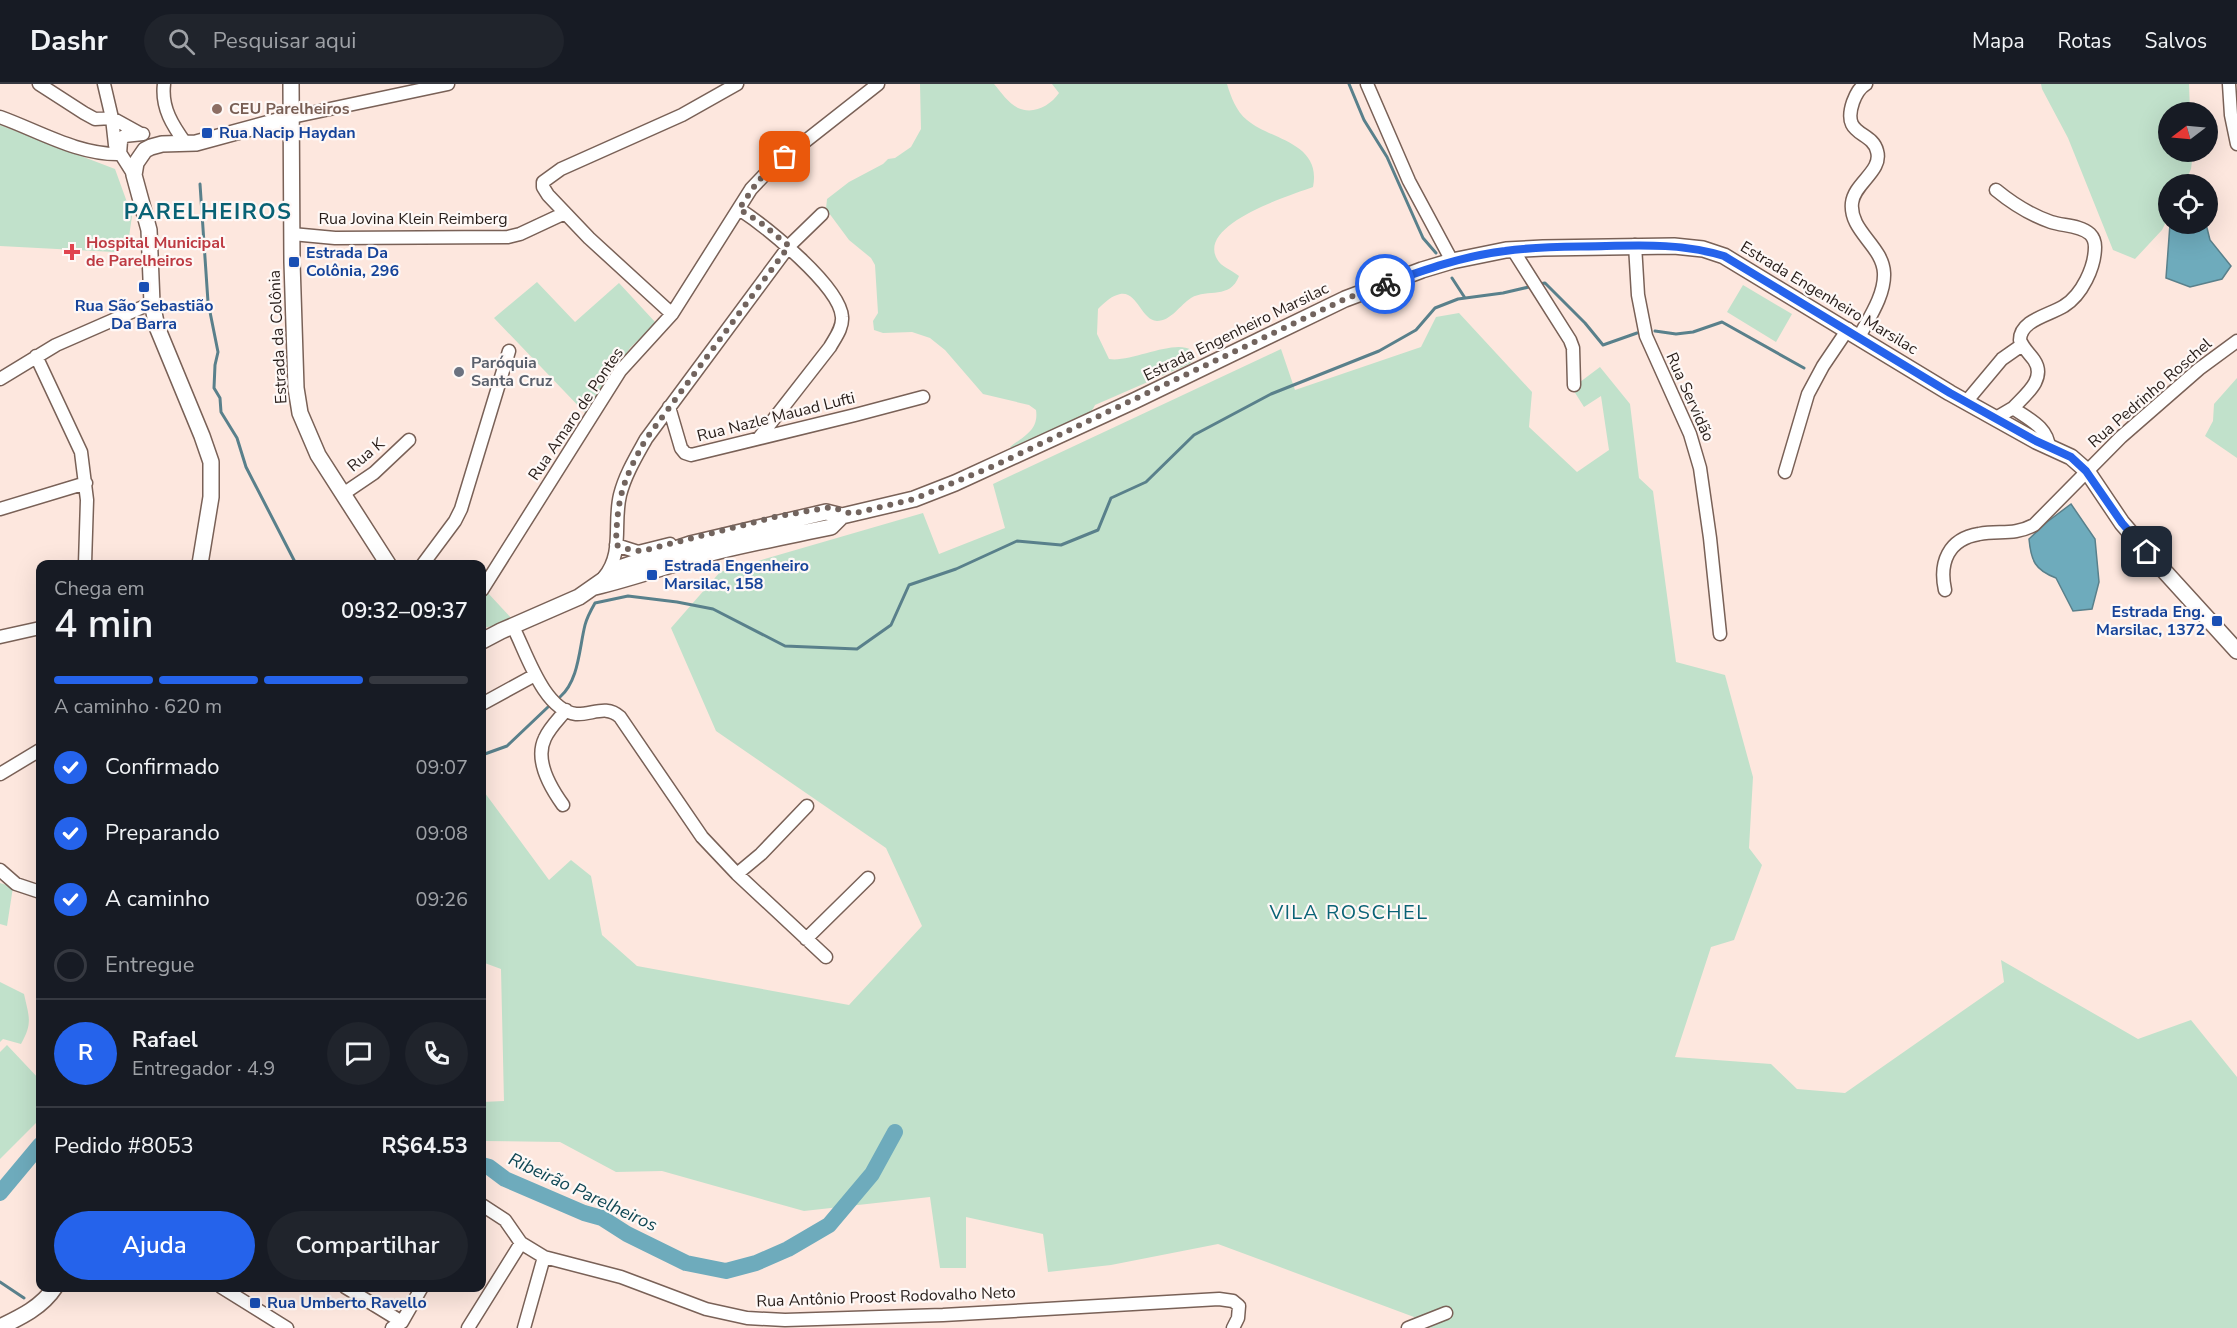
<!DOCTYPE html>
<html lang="pt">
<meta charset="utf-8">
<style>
:root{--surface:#171b24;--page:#20242c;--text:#f1f3f6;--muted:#9ea1a6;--line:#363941;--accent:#2563eb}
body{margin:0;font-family:"Nunito Sans",sans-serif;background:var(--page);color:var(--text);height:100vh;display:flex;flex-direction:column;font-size:22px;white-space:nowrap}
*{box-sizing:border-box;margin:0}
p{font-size:20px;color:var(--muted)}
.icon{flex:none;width:33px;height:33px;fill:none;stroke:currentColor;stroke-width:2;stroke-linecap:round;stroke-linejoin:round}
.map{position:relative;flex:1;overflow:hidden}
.sheet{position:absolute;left:36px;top:476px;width:450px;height:732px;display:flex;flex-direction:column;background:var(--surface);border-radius:12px;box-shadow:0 6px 24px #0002}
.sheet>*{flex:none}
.needle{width:39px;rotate:254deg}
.fabs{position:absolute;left:2158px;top:18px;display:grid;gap:12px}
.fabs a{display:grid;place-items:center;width:60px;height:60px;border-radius:50%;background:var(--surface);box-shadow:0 6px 24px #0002;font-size:30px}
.pin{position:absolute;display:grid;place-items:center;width:51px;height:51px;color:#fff;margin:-26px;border-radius:12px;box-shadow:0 3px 9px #0006}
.courier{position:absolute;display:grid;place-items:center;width:60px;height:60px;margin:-30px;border:4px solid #2563eb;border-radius:50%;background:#fff;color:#222;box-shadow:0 2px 8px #0007}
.headline em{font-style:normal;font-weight:600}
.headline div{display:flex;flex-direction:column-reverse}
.headline{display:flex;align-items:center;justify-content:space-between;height:102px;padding:0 18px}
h1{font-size:39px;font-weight:600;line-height:45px}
.bar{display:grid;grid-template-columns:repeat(4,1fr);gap:9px 6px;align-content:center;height:72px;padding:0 18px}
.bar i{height:8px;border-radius:4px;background:var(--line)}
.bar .current{background:var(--accent)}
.bar p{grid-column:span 4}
.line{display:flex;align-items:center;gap:15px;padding:0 18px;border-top:2px solid var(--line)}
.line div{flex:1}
.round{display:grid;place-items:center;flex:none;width:63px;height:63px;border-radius:32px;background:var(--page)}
ol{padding:0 18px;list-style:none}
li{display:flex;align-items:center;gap:18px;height:66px}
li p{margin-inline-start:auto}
li .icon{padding:6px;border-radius:50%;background:var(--accent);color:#fff;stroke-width:4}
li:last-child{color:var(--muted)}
li i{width:33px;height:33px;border:3px solid var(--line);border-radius:50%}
.cta{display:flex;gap:12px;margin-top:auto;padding:12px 18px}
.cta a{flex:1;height:69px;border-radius:36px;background:var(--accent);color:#fff;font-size:24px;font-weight:600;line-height:69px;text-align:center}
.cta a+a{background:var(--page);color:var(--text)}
header{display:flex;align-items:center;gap:36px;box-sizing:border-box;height:84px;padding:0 30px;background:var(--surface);border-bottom:2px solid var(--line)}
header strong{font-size:28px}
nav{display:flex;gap:33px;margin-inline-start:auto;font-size:21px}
.search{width:420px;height:54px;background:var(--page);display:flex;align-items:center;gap:15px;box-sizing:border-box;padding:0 21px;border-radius:33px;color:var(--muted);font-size:22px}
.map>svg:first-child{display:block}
</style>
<header>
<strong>Dashr</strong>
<div class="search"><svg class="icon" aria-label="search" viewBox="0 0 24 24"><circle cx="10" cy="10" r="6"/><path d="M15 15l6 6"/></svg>Pesquisar aqui</div>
<nav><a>Mapa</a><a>Rotas</a><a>Salvos</a></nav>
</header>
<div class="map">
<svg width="2237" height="1244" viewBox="0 0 2237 1244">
<rect width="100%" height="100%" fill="#fde7de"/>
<!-- green -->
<path fill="#c1e1cb" d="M920 0H994C1001 8 1008 19 1018 24 1033 31 1050 22 1059 9L1052 0H1227C1231 13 1236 27 1247 36 1270 56 1322 58 1313 103 1291 111 1197 140 1217 175 1221 183 1232 186 1239 192 1230 216 1208 204 1191 214 1180 221 1171 237 1157 237 1140 236 1137 203 1117 211 1110 213 1103 220 1098 225L1097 250 1109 275C1130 279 1174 255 1191 266 1191 267 1196 273 1197 274L1189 280 1095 321C1088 336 1074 339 1059 343L1055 353 1019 365 1010 363C1024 352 1039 346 1036 326L1029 321 983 310 945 266 930 254 912 248 883 249 874 246 873 237 878 229 875 181 871 174 849 156 826 125 827 115 849 98 883 80 888 75 895 74 911 63 921 45Z
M2041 0H2189L2190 28H2169V68H2193L2191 85 2184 100H2169V132L2162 146 2135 175 2113 166 2068 54 2042 5Z
M0 41 115 85 132 132 128 160 114 168 0 162Z
M537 198 575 238 619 199 656 239 630 264 587 331 494 234Z
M1743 201 1792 230 1776 258 1727 228Z
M1459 229 1532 308 1529 343 1577 388 1609 366 1601 312 1584 323 1572 304 1600 283 1630 320 1639 394 1653 407 1676 578 1725 591 1753 693 1749 764 1762 781 1734 856 1711 863 1675 973 1771 980 1797 1005 1845 1009 2004 898 2001 876 2138 955 2191 936 2237 993V1244H1426L1414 1233 1218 1160 1111 1181 1048 1188 1043 1150 966 1133V1184H940L930 1113 804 1127 662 1087 616 1088 560 1058 482 1057V1018L504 1017 501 885 482 878V705L549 796 571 776 591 792 602 851 637 882 849 921 922 842 886 764 716 647 671 544 720 488 923 429 939 470 1005 444 993 400 1281 265 1295 306 1421 263 1436 233Z
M2237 294V374L2205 352 2213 337 2214 320Z
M487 508 515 538 482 544V516Z
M0 799 13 803 7 842 0 840Z
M0 898 24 910C29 933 33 939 21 960L3 955 0 958Z
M7 961 40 996V1035L0 1075V968Z"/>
<!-- water -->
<path fill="#6eabbc" stroke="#59808b" stroke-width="1.5" d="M2170 140H2206L2210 156 2231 182 2222 195 2190 203 2166 194Z
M2071 420 2095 455 2099 498 2092 525 2073 527 2056 494C2035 486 2031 477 2029 455L2047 438Z"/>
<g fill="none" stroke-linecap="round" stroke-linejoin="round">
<!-- stream -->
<path stroke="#59808b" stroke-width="3" d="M1349 0 1364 36 1387 73 1423 154 1436 169
M200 100 208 218 218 268 215 281 214 304 220 314 221 328 237 354 246 383 296 480
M1452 194 1465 214
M1539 200 1545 199 1585 239 1603 261 1637 249
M1655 247 1676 250 1693 248 1722 238 1804 284
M560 613C579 596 579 565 585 541 587 533 591 526 595 519L628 512 677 518 713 525 785 562 857 565 891 541 909 501 956 485 1017 457 1061 461 1098 446 1111 414 1146 398 1194 351 1271 310 1379 267 1416 246 1435 224 1458 215 1503 209 1533 202
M482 671 507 662 548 623
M0 1198 24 1214"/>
<!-- river -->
<path stroke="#6eabbc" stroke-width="16" d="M482 1081 489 1083 505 1095 584 1129 602 1134 627 1150 686 1179 726 1187 756 1179 788 1165 829 1141 872 1090 895 1048
M0 1109 40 1061"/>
<!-- minor casing -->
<g stroke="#796157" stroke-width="15">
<path id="minor" d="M39 0 84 29 95 35 112 34 141 50
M104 0 112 34 115 61 134 91
M164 0C161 24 173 42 186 60
M1367 0 1409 97 1452 177
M2229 0 2231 31 2237 60
M0 33C39 47 78 71 120 70L121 57 124 52 143 50
M292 33 448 0
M1996 106C2013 120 2031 131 2051 138 2063 142 2080 141 2090 150 2093 153 2095 158 2095 163 2095 183 2082 211 2064 222 2050 231 2020 236 2020 256 2023 264 2029 269 2034 276 2047 295 2025 311 2013 324
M739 125C765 142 840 202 842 233 843 244 835 254 830 263L759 354
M292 150 335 154 508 153 520 150 565 129
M1635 161 1638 211 1646 252 1690 350 1700 384 1710 454 1720 550
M1513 166 1570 256 1573 264 1574 301
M672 230 589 154 548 111 543 103V98L561 85 682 31 737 0
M1859 253C1869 234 1885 211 1884 189 1883 162 1849 147 1852 119 1854 99 1883 87 1877 67 1872 46 1841 53 1853 18 1856 10 1859 4 1866 0
M36 272 81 368 87 416 85 480
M0 295 56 261 152 219
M1966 318 2002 275 2022 261
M669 323 681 364 685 369 691 371 855 331 923 313
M1996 334 2013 324C2028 335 2048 343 2049 364
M1785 388 1808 310 1823 282 1848 245
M343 410 374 389 409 356
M0 425 86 399
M616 461 638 468 670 460
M423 480 455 437 461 425 509 267
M604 493C624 469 613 440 620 411 625 391 636 373 646 355L789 162 822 130
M482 506 620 287 672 230 751 105 770 85 878 0
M1945 506C1939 479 1948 455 1979 450 2000 446 2013 452 2034 441L2121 353 2199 285 2237 257
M513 543C526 567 543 626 576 630 592 631 606 620 620 633L702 753 737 790 826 873
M0 553 40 544
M482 620 535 591
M0 690 40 666
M563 721C550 703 534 676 545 654 550 643 559 635 566 626
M0 786 16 800 40 808
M737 790 761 770 807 722
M806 855 868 794
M482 1121 505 1136 521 1159 544 1173 621 1193 706 1225 747 1234 785 1236 943 1231 1219 1215 1233 1217 1239 1222 1238 1234 1233 1244
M221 1203 287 1244
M345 1203 402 1238
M392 1244 402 1238 422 1203
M468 1244 521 1159
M524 1244 544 1173
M1408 1244 1446 1229"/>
</g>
<!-- major casing -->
<g stroke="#796157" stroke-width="18">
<path id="major" d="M291 0 292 178 296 304 300 329 318 371 388 480
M200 480 211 413V378L202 352 157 243 152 219 149 146 134 91 136 79 145 66 151 63 162 60 196 59 292 33
M595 503C637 493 677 478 719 467 756 458 793 451 831 443L842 432 914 415 955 399 1136 316 1345 215 1422 186 1452 177 1506 166 1543 164 1674 162 1703 165 1724 172 1950 309 2036 357 2071 373 2087 387 2122 439 2147 468 2237 567
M482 557 501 547 579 513 622 483 690 460 826 428 842 432
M0 1243C21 1233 42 1223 55 1203"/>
</g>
<!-- minor -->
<use href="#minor" stroke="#fff" stroke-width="12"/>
<!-- major -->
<use href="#major" stroke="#fff" stroke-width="15"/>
</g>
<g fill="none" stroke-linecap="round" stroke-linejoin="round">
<!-- done -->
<path stroke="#72645e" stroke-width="6" stroke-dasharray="0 10.8" d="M785 73 758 97 739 125 761 139 789 162 646 355C623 396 617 413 616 461L631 466 642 467 779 432 832 423 852 430 914 415 996 381 1345 215 1385 200"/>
<!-- route -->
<path stroke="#2563eb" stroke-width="8" d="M1385 200C1424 186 1463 172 1505 167 1538 162 1572 163 1606 162 1646 161 1685 160 1724 172L1950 309 2036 357 2071 373 2086 387 2122 439 2147 468"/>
</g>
<!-- markers -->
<circle fill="#8d6e63" stroke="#fef8f6" stroke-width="2" cx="217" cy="25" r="6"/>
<g fill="#1a4fb4" stroke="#fef8f6" stroke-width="2">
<rect x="201" y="43" width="12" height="12" rx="3"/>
<rect x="288" y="172" width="12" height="12" rx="3"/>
<rect x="138" y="197" width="12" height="12" rx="3"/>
<rect x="646" y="485" width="12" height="12" rx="3"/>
<rect x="2211" y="531" width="12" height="12" rx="3"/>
<rect x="249" y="1213" width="12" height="12" rx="3"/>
</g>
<path fill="#e0444e" stroke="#fef8f6" stroke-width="2" d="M69 159h6v6h6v6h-6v6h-6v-6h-6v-6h6z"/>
<circle fill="#6b7280" stroke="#fef8f6" stroke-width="2" cx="459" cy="288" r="6"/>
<g text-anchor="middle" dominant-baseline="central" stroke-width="4.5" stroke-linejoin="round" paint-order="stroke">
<!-- education labels -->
<g font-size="16" font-weight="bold" fill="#785e54" stroke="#fef8f6" text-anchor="start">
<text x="229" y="25">CEU Parelheiros</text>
</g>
<!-- transit labels -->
<g font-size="16" font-weight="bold" fill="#164399" stroke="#fef8f6" text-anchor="start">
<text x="219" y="49">Rua Nacip Haydan</text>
<text x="306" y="169">Estrada Da<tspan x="306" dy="18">Colônia, 296</tspan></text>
<text x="144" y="222" text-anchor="middle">Rua São Sebastião<tspan x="144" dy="18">Da Barra</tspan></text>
<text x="664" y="482">Estrada Engenheiro<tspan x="664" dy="18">Marsilac, 158</tspan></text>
<text x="2205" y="528" text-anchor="end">Estrada Eng.<tspan x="2205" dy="18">Marsilac, 1372</tspan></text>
<text x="267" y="1219">Rua Umberto Ravello</text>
</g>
<!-- street labels -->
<g font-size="16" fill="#271d19" stroke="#fef8f6">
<text x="413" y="135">Rua Jovina Klein Reimberg</text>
<text transform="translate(1829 214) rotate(31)">Estrada Engenheiro Marsilac</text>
<text transform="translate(1236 248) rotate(-26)">Estrada Engenheiro Marsilac</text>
<text transform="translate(278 253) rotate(-93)">Estrada da Colônia</text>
<text transform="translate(2150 309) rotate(-41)">Rua Pedrinho Roschel</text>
<text transform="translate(1690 313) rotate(66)">Rua Servidão</text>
<text transform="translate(576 330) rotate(-56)">Rua Amaro de Pontes</text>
<text transform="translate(776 333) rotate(-14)">Rua Nazle Mauad Lufti</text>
<text transform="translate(366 371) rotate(-40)">Rua K</text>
<text transform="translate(886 1213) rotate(-2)">Rua Antônio Proost Rodovalho Neto</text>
</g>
<!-- health labels -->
<g font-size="16" font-weight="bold" fill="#be3a42" stroke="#fef8f6" text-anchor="start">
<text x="86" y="159">Hospital Municipal<tspan x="86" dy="18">de Parelheiros</tspan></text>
</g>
<!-- worship labels -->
<g font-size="16" font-weight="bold" fill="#5b616d" stroke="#fef8f6" text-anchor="start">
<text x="471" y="279">Paróquia<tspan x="471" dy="18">Santa Cruz</tspan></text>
</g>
<!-- water labels -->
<g font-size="18" font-style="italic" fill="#114855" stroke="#fef8f6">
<text transform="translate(583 1108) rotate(25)">Ribeirão Parelheiros</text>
</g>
<!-- quarter labels -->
<g font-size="20" letter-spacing="1.5" fill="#096275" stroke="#fef8f6">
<text x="1349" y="828">VILA ROSCHEL</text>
</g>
<!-- district labels -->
<g font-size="22" font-weight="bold" letter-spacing="1.5" fill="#096275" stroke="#fef8f6">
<text x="208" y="128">PARELHEIROS</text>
</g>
</g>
</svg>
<div class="fabs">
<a><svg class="needle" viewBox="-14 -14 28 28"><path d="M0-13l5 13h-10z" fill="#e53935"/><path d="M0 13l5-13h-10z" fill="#9ea1a6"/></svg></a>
<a><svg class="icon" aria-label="locate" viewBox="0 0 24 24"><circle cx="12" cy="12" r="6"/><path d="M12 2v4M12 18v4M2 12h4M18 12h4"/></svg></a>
</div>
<div class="pin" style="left:785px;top:73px;background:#ea580c"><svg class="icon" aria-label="bag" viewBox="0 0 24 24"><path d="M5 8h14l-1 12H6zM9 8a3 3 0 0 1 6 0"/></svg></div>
<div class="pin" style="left:2147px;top:468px;background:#1f2937"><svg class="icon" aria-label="home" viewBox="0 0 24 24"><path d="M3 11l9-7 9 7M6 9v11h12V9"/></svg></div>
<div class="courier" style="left:1385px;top:200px"><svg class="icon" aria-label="bike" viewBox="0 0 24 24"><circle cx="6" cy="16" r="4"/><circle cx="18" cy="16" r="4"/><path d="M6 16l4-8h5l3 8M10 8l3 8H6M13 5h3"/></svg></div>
<section class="sheet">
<div class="headline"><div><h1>4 min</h1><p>Chega em</p></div><em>09:32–09:37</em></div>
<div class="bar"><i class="current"></i><i class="current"></i><i class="current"></i><i></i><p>A caminho · 620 m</p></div>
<ol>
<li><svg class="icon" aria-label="check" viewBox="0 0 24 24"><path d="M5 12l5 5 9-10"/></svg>Confirmado<p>09:07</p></li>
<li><svg class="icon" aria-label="check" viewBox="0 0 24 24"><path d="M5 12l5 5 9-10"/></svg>Preparando<p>09:08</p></li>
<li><svg class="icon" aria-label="check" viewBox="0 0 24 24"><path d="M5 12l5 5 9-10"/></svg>A caminho<p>09:26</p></li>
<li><i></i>Entregue</li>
</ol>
<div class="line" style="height:108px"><b class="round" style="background:var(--accent);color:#fff">R</b><div><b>Rafael</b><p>Entregador · 4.9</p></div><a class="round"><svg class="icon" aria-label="chat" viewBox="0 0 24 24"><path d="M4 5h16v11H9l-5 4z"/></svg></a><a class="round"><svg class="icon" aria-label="phone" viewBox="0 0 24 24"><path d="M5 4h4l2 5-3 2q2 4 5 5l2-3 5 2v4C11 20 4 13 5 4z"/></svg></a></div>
<div class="line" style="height:78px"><div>Pedido #8053</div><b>R$64.53</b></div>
<div class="cta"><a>Ajuda</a><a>Compartilhar</a></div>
</section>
</div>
